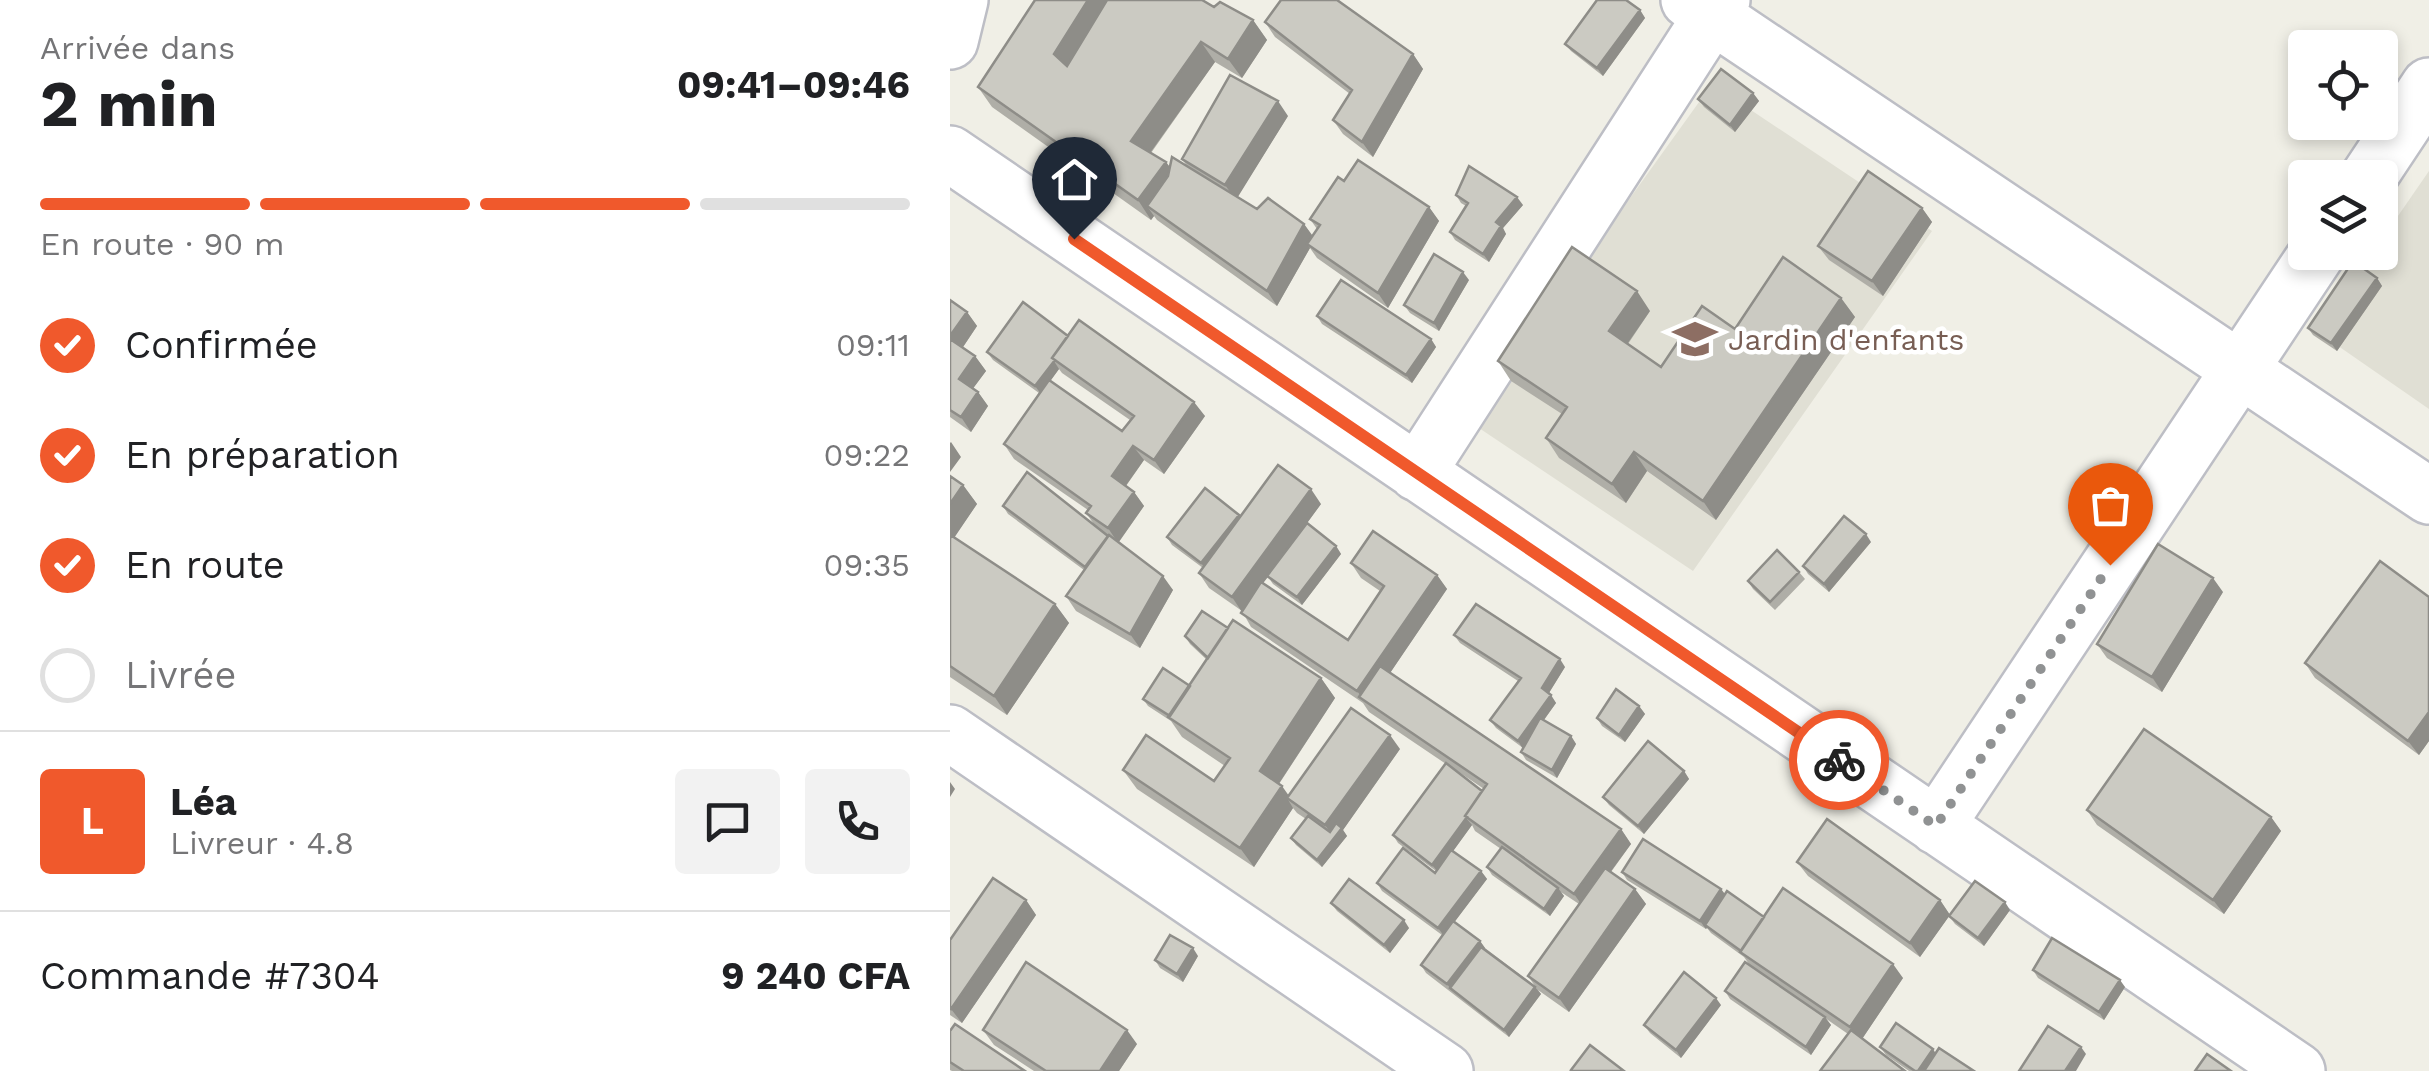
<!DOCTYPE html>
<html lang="fr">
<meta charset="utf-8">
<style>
:root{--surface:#fff;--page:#f2f2f2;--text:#202124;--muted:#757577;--line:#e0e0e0;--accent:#f0592c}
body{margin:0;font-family:"Work Sans",sans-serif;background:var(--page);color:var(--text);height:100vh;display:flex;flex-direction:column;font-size:38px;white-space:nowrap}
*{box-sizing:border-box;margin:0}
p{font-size:32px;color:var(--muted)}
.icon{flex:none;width:55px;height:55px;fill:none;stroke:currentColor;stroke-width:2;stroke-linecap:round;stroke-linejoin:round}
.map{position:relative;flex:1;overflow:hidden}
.panel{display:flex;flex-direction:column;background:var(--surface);width:950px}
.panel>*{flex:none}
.tools{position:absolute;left:1338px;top:30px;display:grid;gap:20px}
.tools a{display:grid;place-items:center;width:110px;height:110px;border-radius:10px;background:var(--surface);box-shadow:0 5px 15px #0003;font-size:50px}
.pin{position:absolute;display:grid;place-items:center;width:85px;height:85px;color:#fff;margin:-102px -42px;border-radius:50% 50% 50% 0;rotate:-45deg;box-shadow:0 0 10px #0007}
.pin .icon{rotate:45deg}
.courier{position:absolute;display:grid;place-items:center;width:100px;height:100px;margin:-50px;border:8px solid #f0592c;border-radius:50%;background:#fff;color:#222;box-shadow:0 2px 12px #0007}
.headline em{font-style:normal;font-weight:700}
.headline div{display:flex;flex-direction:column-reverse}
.headline{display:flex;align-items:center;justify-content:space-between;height:170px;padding:0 40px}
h1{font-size:65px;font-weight:700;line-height:75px}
.bar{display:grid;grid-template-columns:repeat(4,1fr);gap:15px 10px;align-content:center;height:120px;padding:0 40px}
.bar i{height:12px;border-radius:8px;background:var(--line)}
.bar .active{background:var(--accent)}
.bar p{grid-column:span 4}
.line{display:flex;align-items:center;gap:25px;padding:0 40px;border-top:2px solid var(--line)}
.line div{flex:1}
.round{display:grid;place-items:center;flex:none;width:105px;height:105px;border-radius:10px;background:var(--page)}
ol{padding:0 40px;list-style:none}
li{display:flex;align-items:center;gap:30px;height:110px}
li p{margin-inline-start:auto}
li .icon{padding:10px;border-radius:50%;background:var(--accent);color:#fff;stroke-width:4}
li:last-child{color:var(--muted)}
li i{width:55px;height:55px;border:5px solid var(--line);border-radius:50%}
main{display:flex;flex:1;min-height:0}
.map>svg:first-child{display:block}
</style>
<main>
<section class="panel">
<div class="headline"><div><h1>2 min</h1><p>Arrivée dans</p></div><em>09:41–09:46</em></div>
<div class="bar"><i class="active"></i><i class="active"></i><i class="active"></i><i></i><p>En route · 90 m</p></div>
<ol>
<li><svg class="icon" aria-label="check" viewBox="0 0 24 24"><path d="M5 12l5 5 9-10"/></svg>Confirmée<p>09:11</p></li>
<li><svg class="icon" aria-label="check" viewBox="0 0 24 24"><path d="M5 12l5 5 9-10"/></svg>En préparation<p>09:22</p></li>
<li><svg class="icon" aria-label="check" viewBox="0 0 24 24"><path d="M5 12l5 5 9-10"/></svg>En route<p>09:35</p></li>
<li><i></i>Livrée</li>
</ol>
<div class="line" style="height:180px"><b class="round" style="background:var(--accent);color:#fff">L</b><div><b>Léa</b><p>Livreur · 4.8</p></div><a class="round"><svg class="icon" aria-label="chat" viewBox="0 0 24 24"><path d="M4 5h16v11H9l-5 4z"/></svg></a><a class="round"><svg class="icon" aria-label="phone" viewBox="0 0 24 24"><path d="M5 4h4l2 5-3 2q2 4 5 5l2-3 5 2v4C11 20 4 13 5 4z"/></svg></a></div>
<div class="line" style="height:130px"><div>Commande #7304</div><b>9 240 CFA</b></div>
</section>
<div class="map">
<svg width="1479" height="1071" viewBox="0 0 1479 1071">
<rect width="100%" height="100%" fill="#f0efe6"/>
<!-- education -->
<path fill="#e0dfd4" d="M762 84 982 231 743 571 526 426 642 251Z
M1479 171V409L1368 332 1423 253 1430 252V242Z"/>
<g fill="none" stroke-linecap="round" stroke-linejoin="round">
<!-- minor casing -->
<g stroke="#bdbec5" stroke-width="60">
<path id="minor" d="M739 0 1479 496
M0 41 10 0
M0 154 1347 1071
M1418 178 1479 86
M467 473 772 0
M0 733 495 1071
M986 826 1368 252"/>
</g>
<!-- minor -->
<use href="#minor" stroke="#fff" stroke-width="55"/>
</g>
<!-- wall -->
<path fill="#afaea7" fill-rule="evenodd" d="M264 7 303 20 317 40 292 78 265 62 201 153 216 162 220 167 237 166 232 159 338 116 287 197 307 209 354 224 362 236 367 229 360 219 394 181 479 207 489 221 438 308 367 258 360 248 327 306 207 220 204 216 201 220 42 107 28 87Z
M690 10 695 18 653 76 621 51 615 44Z
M315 22 463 54 473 69 423 157 393 134 383 120 400 94 325 37Z
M803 93 809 101 785 132 754 107 748 99Z
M506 195 573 205 553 228 556 234 539 262 505 240 500 232 516 206 511 203Z
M972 208 982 222 933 296 879 260 868 246Z
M1427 278 1432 286 1387 351 1363 335 1358 328Z
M519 280 489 331 460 313 454 305Z
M891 298 905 317 766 520 697 471 676 503 609 458 596 438 612 414 561 381 548 361 700 311 678 344 711 367 785 329Z
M0 300 17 312 27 326 13 347 25 356 36 371 23 388 28 392 38 406 21 432 0 417Z
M367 316 481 339 486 347 462 383 372 324Z
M118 336 255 416 214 474 194 460 176 486 184 492 194 506 169 542 223 590 190 648 126 611 116 596 134 570 58 514 53 506 146 527 136 513 138 510 64 459 54 444 89 393 43 360 37 352ZM109 369 112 373 180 420 172 431 100 381Z
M0 476 13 485 27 504 4 537 105 604 119 623 57 715 0 677Z
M371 504 357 523 386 546 391 554 352 605 323 584 318 577 313 583 398 640 430 591 411 578 401 563 487 575 497 589 440 673 671 829 681 844 661 872 685 889 696 904 619 1012 588 990 591 994 559 1037 476 973 471 965 492 935 432 891 427 883 485 873 486 871 448 843 443 835 496 764 419 712 413 703 301 627 292 611 259 588 249 573 253 568 222 545 217 537 290 516ZM500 766 534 789 532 791ZM522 825 525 831 551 849 537 867 542 875 600 916 614 896 611 892 629 904 578 976 585 986 535 948 530 941 504 922 537 879 531 871 503 851Z
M921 542 879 592 858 574 853 566Z
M849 572 855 579 825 610 803 589 798 581Z
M1273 592 1212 692 1157 658 1147 644Z
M1479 597V741L1469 755 1365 678 1355 663Z
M278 628 371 678 385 698 329 784 338 796 450 749 393 830 397 836 372 867 346 845 341 838 356 819 347 813 343 808 304 867 187 789 173 770 264 781 275 766 232 737 221 721 198 706 193 699 240 686 257 660 240 644 235 636Z
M504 635 615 667 599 693 606 703 594 720 621 736 626 744 607 778 576 760 571 752 573 748 546 728 540 720 568 681 510 643Z
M689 706 695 714 675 742 652 726 647 718Z
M734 771 739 779 694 834 659 805 653 797Z
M1137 810 1321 817 1331 831 1274 914 1147 825Z
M847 862 990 900 1000 915 1060 910 1034 946 1005 924 999 916 970 957 858 876Z
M672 872 771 889 775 894 814 917 953 978 912 1039 898 1034 875 1018 881 1025 861 1055 780 999 775 991 799 964 794 957 761 933 757 928 756 929 677 880Z
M76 900 86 915 12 1023 0 1015V940Z
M381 903 459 928 440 953 387 911Z
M248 956 233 982 210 968 205 960Z
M1083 970 1175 987 1154 1020 1088 978Z
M771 1005 731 1058 700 1033 694 1025Z
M33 1030 187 1044 169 1071H84L44 1045Z
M0 1031 75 1071H2L0 1070Z
M930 1047 986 1053 1024 1071H959L936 1055Z"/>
<!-- shaded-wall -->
<path fill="#8e8d88" d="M138 0H164L118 73 104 54Z
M690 10 695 18 653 76 647 68Z
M303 20 317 40 292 78 278 59Z
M251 42 265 62 195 160 181 141Z
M463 54 473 69 423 157 412 142Z
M803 93 809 101 785 132 780 125Z
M328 101 338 116 286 200 275 185Z
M216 162 230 182 197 206 204 216 201 220 188 200Z
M567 197 573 205 553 228 556 234 539 262 533 254 546 222Z
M479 207 489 221 438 308 428 293Z
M972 208 982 222 933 296 922 281Z
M354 224 365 239 357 244 360 248 327 306 317 291Z
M513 272 519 280 489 331 484 323Z
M1427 278 1432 286 1387 351 1381 343Z
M687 291 700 311 673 350 659 331Z
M891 298 905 317 766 520 753 501Z
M17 312 27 326 9 353 0 340V336Z
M481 339 486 347 462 383 456 375Z
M25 356 36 371 19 394 9 379Z
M104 361 109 369 91 394 85 386Z
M28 392 38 406 21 432 11 417Z
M244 402 255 416 214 474 204 460Z
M1 442 11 457 0 472V443Z
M183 446 194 460 172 491 162 476Z
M684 452 697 471 676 503 662 484Z
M13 485 27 504 0 544V504Z
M361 489 371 504 292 612 282 597Z
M184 492 194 506 168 543 158 528Z
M289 515 295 523 257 571 251 563Z
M916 534 921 542 879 592 874 584Z
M386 546 391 554 352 605 347 597Z
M487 575 497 589 419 704 414 700 407 691Z
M213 576 223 590 190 648 180 634Z
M1263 578 1273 592 1212 692 1202 677Z
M105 604 119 623 57 715 44 696Z
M610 659 615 667 597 696 592 688Z
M371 678 385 698 324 791 310 771Z
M601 695 606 703 573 749 568 741Z
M689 706 695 714 675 742 669 735Z
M1479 712V741L1469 755 1458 741Z
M440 735 450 749 393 830 397 836 372 867 367 860 384 838 375 825Z
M621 736 626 744 607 778 602 770Z
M734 771 739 779 694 834 688 826Z
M0 782 5 789 0 797Z
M332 786 344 803 337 798 343 808 304 867 290 848Z
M1321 817 1331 831 1274 914 1263 900Z
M516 818 522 825 488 872 482 865Z
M671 829 681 844 634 908 624 894Z
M531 871 537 879 494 936 488 928Z
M608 888 614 896 600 916 594 909Z
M685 889 696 904 619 1012 609 998Z
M771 889 776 896 756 929 750 921Z
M76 900 86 915 12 1023 1 1009Z
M990 900 1000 915 970 957 960 943Z
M1055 902 1060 910 1034 946 1028 938Z
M454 920 459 928 440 953 434 945Z
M530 941 535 948 500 988 497 984Z
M243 948 248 956 233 982 227 974Z
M943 964 953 978 910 1042 900 1027Z
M1170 980 1175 987 1154 1020 1149 1012Z
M585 987 591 994 559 1037 554 1030Z
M766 998 771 1005 731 1058 726 1050Z
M875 1017 881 1025 861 1055 856 1047Z
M177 1030 187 1044 169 1071H150Z
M1131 1047 1136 1054 1126 1071H1115Z
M983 1049 988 1057 979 1071H968Z"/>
<!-- building -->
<path fill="#cbcac2" stroke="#8e8d88" stroke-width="2.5" d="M85 0H138L104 54 117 66 157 0H252L264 7 270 2 303 20 278 59 251 42 181 141 216 162 188 200 28 87Z
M331 0H387L463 54 412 142 383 120 402 90 315 22Z
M647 0H676L690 10 647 68 615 44Z
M771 69 803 93 780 125 748 99Z
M280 75 328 101 275 185 232 159Z
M222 157 307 209 318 198 354 224 317 291 197 206 218 176Z
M408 160 479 207 428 293 357 244 370 225 360 219 388 177 394 181Z
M519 166 567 197 546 222 551 226 533 254 500 232 518 203 506 195Z
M918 171 972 208 922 281 868 246Z
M622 247 687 291 659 331 711 367 752 306 785 329 833 257 891 298 753 501 684 452 662 484 596 438 617 407 548 361Z
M484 254 513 272 484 323 454 305Z
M1403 261 1427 278 1381 343 1358 328Z
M391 280 481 339 456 375 367 316Z
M0 300 17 312 0 336Z
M73 302 118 336 102 358 105 360 85 386 37 352Z
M129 320 244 402 204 460 183 446 162 476 184 492 158 528 136 513 141 506 54 444 99 380 172 431 184 416 102 358Z
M0 339 25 356 9 379 28 392 11 417 0 410Z
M328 465 361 489 282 597 249 573Z
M77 472 158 536 135 567 53 506Z
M0 476 13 485 0 504Z
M255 488 289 515 251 563 217 537Z
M894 516 916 534 874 584 853 566Z
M357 523 386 546 347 597 317 576Z
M423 531 487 575 407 691 291 613 311 582 398 640 434 586 401 563Z
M159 535 213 576 180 634 116 596Z
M2 536 105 604 44 696 0 666V538Z
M1208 544 1263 578 1202 677 1147 644Z
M827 550 849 572 820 602 798 581Z
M1430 561 1479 597V712L1458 741 1355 663Z
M526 604 610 659 592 688 601 695 568 741 540 720 571 678 504 635Z
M252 611 278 628 258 658 235 636Z
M283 620 371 678 310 771 332 786 290 848 173 770 196 735 264 781 280 758 218 717Z
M430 666 671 829 624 894 515 816 537 784 409 697Z
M213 668 240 686 220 716 193 699Z
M666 689 689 706 669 735 647 718Z
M401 708 440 735 375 825 337 798Z
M590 718 621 736 602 770 571 752Z
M1194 729 1321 817 1263 900 1137 810Z
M698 741 734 771 688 826 653 797Z
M496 763 532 791 515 816 517 817 482 865 443 835Z
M358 816 380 832 386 823 392 828 367 860 341 838Z
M877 819 990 900 960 943 847 862Z
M693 839 771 889 750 921 672 872Z
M552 847 608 888 594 909 537 867Z
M453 848 485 873 501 850 531 871 488 928 427 883Z
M655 868 685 889 609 998 578 976Z
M43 878 76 900 1 1009 0 1008V940Z
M399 879 454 920 434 945 381 903Z
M1025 881 1055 902 1028 938 999 916Z
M833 888 943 964 900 1027 790 952Z
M777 891 814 917 791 951 755 925Z
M503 921 530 941 497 984 471 965Z
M220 935 243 948 227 974 205 960Z
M1102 938 1170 980 1149 1012 1083 970Z
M531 947 585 987 554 1030 500 988Z
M76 962 177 1030 150 1071H96L33 1030Z
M795 962 875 1017 856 1047 775 991Z
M734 972 766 998 726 1050 694 1025Z
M946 1023 983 1049 968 1071H965L930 1047Z
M5 1024 75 1071H14L0 1062V1031Z
M1098 1026 1131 1047 1115 1071H1069Z
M901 1030 955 1071H870Z
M640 1045 674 1071H623L621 1070Z
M989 1048 1024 1071H974Z
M1257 1054 1281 1071H1245Z"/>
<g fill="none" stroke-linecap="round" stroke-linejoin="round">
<!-- done -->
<path stroke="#909293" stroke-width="10" stroke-dasharray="0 18" d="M889 760 986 826 1160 565"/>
<!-- route -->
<path stroke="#f0592c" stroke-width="12" d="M124 239 889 760"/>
</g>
<!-- icons -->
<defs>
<g id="school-bare" transform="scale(3.45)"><path d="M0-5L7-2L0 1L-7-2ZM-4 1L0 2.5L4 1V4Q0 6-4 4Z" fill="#8d6e63" stroke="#fff" stroke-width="2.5" paint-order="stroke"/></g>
</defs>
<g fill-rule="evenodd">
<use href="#school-bare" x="745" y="339"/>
</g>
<g text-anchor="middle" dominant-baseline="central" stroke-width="9" stroke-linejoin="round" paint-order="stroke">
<!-- education labels -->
<g font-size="30" fill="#785e54" stroke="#fff" text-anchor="start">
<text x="778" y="339">Jardin d'enfants</text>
</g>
</g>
</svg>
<div class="tools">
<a><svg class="icon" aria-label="locate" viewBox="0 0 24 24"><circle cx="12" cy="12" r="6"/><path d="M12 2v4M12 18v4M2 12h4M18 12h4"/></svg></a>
<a><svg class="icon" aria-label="layers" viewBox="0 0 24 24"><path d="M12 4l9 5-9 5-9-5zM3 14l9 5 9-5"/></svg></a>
</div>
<div class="pin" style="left:1160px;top:565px;background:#ea580c"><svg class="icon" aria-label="bag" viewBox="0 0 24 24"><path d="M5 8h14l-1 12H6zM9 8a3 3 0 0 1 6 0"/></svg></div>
<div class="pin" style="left:124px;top:239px;background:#1f2937"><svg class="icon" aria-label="home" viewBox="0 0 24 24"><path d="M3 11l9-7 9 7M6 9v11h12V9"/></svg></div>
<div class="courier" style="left:889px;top:760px"><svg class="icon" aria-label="bike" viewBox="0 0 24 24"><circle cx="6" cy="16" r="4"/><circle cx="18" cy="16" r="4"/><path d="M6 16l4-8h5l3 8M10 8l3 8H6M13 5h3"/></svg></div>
</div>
</main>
